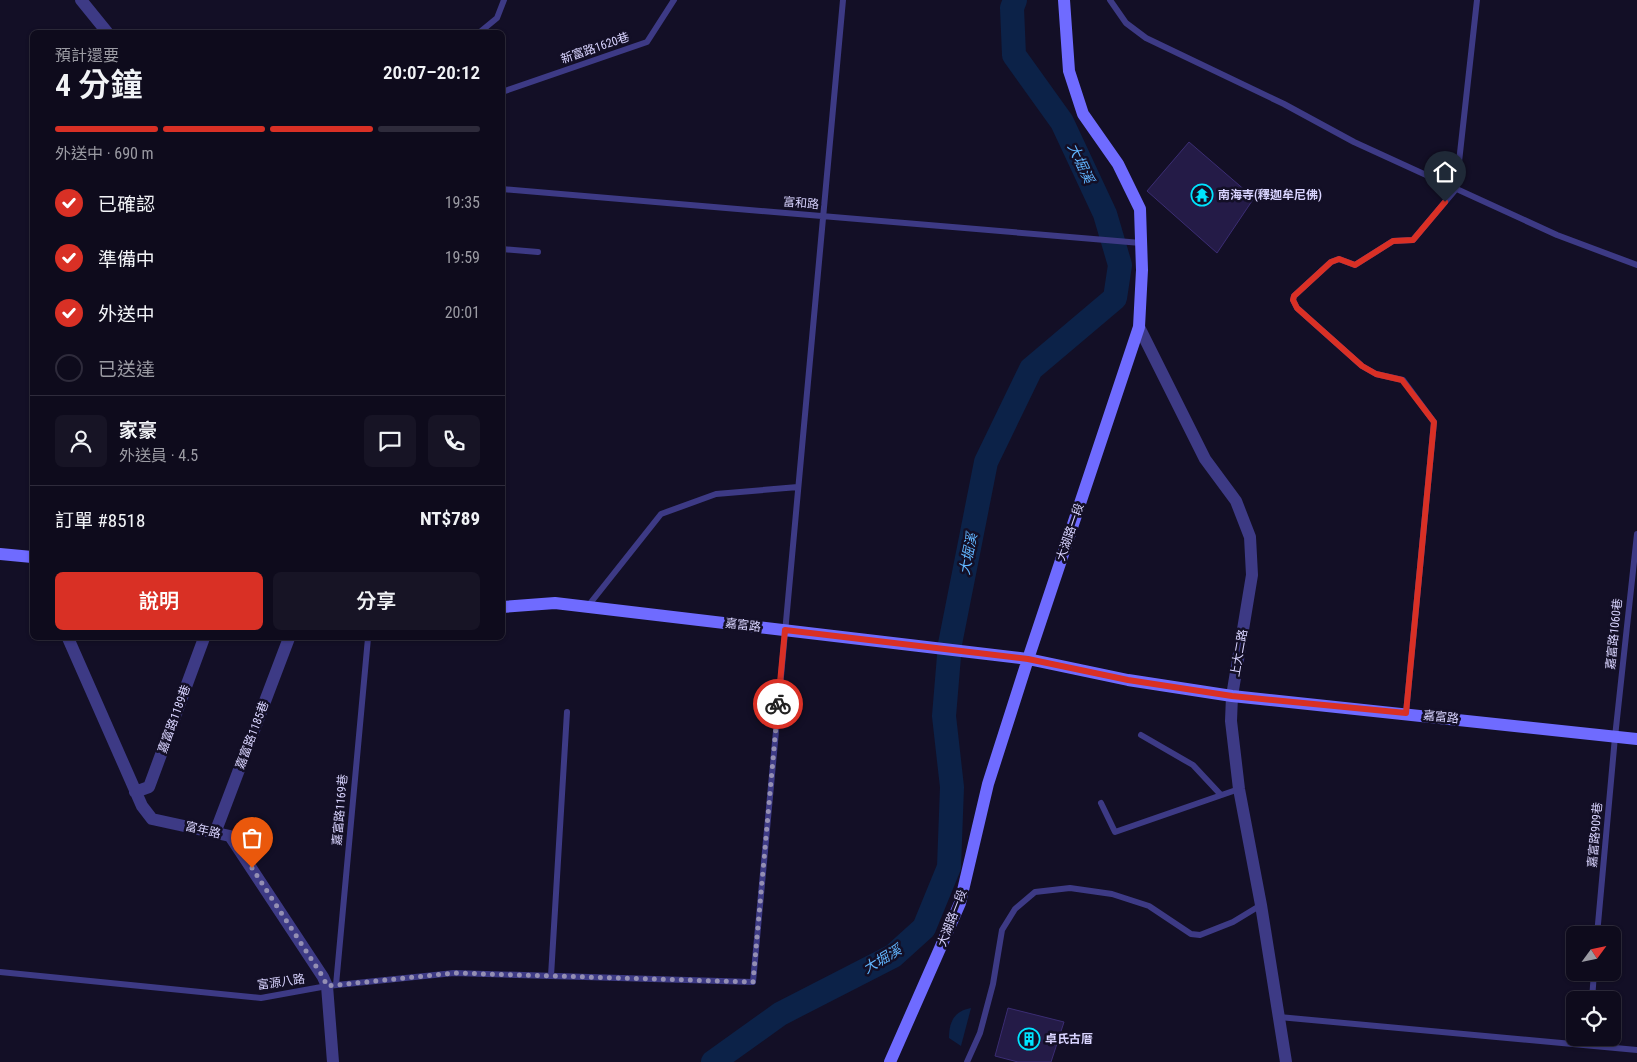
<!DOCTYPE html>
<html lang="zh-TW">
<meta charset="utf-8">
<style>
:root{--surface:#0e0b1c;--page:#171425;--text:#f1f3f6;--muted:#9b9ba3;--line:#2e2b3b;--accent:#d93025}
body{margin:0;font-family:"Roboto Condensed","Noto Sans TC",sans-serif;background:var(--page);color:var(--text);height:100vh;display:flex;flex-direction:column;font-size:19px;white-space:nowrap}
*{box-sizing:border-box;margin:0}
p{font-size:16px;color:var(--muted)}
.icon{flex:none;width:28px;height:28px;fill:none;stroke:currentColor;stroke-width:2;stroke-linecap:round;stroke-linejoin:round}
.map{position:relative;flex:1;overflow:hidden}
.panel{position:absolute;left:30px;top:30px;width:475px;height:610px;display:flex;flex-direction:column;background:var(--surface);border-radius:8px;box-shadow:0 1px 4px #0004,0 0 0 1px var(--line)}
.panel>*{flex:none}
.needle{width:32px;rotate:57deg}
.fabs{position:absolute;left:1566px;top:926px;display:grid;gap:10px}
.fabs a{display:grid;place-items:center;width:55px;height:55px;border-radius:8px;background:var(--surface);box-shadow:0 1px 4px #0004,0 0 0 1px var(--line);font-size:25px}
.pin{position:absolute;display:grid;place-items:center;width:42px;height:42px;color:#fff;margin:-51px -21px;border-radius:50% 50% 50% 0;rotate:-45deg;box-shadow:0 0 5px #0007}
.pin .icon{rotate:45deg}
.courier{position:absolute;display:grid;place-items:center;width:50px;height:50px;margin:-25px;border:4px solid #d93025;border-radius:50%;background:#fff;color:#222;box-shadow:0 1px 6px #0007}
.headline em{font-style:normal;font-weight:600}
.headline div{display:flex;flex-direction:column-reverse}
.headline{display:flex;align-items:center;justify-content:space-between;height:85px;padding:0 25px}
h1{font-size:32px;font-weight:600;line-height:38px}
.bar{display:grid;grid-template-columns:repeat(4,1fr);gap:8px 5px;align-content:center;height:60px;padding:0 25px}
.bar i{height:6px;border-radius:4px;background:var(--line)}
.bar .active{background:var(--accent)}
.bar p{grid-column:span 4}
.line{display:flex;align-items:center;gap:12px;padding:0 25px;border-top:1px solid var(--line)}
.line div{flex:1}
.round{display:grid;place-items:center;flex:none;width:52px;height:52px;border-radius:8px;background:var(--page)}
ol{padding:0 25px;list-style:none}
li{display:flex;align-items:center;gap:15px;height:55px}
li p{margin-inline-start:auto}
li .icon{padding:5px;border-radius:50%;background:var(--accent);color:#fff;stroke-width:4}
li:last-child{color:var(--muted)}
li i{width:28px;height:28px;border:2px solid var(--line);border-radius:50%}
.cta{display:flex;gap:10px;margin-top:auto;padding:10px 25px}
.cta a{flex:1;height:58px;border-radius:8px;background:var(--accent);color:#fff;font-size:20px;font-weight:600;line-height:58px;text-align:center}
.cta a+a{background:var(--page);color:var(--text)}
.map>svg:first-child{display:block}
</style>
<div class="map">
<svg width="1637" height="1062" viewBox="0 0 1637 1062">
<rect width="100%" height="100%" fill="#130f26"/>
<!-- water -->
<path fill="#0c2248" d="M971 1008 961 1046 949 1038C949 1022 954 1011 971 1008Z"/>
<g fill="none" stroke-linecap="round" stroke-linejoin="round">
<!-- river -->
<path stroke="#0c2248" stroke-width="24" d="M713 1062 780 1014 893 956 924 928 949 867 952 787 944 716 950 644 986 462 1031 369 1115 298 1120 265 1105 214 1062 122 1014 55 1012 8 1015 0"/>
</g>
<!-- building -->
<path fill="#241b47" stroke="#3b2d73" d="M1189 142 1254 198 1217 253 1147 191Z
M1008 1008 1064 1022 1051 1062H1018L995 1056Z"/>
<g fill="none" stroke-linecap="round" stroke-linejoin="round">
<!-- lane -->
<path stroke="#3d3a85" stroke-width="6" d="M1110 0 1126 23 1146 38 1284 104 1354 142 1557 235 1637 265
M480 32 497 18 504 0
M502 92 647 42 674 0
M502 189 1141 243
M502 249 538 252
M588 606 661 514 716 494 798 487
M1406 713 1434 422 1403 380 1376 374 1362 366 1297 308 1293 300 1294 296 1331 262 1339 259 1355 265 1393 241 1413 240 1456 189 1477 0
M1141 735 1193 765 1221 795
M1101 803 1115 832 1239 789
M1597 935 1615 737 1637 534
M0 972 261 998 327 986 454 973 753 982 843 0
M551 976 567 712
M336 985 368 638
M1592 1000 1594 972
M1279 1017 1637 1050
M967 1062 980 1033 993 984 1002 930 1015 909 1035 892 1070 888 1112 894 1149 906 1191 934 1200 935 1233 922 1261 905"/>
<!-- street -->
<path stroke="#3d3a85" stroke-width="12" d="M81 0 107 32
M1139 327 1205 459 1236 501 1250 537 1252 575 1232 696 1231 721 1239 789 1261 905 1286 1062
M68 638 142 806 152 819 230 836 323 977 327 986 333 1062
M135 792 149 787 204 638
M215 833 289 638"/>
<!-- secondary -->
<path stroke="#6f6bff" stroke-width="12" d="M0 554 32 557
M502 607 555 603 1028 659 1128 680 1232 696 1637 739
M890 1062 960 903 988 784 1028 659 1139 327 1142 270 1140 209 1118 164 1083 114 1069 71 1064 0"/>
</g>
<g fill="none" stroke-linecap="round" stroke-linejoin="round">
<!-- done -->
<path stroke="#948fb3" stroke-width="5" stroke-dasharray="0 9" d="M252 868 323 977 327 986 454 973 753 982 778 704"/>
<!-- route -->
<path stroke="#d93025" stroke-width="6" d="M778 704 785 630 1028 659 1128 680 1232 696 1406 713 1434 422 1402 380 1376 374 1362 366 1297 308 1293 300 1294 296 1331 262 1339 259 1355 265 1393 241 1413 240 1445 202"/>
</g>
<!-- icons -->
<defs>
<g id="temple-ring" transform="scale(1.125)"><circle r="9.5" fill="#130f26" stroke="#00e5ff" stroke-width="1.5"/><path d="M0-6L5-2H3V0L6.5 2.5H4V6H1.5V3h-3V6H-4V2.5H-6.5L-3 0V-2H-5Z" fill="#00e5ff"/></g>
<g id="building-ring" transform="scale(1.125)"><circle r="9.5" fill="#130f26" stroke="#00e5ff" stroke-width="1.5"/><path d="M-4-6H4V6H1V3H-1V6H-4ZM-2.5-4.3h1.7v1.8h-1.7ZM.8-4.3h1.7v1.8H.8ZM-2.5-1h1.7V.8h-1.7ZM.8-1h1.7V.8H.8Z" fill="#00e5ff"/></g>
</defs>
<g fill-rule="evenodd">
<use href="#temple-ring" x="1202" y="195"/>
<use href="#building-ring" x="1029" y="1039"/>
</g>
<g text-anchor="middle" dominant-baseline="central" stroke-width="5" stroke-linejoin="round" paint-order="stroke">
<!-- street labels -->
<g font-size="12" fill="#d9d4ff" stroke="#130f26">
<text transform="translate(595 48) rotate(-19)">新富路1620巷</text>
<text transform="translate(801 203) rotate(5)">富和路</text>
<text transform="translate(1070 532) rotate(-71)">大湖路一段</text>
<text transform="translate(743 625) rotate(7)">嘉富路</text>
<text transform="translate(1614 634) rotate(-84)">嘉富路1060巷</text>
<text transform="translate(1239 653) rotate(-80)">上大二路</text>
<text transform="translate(1441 717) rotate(6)">嘉富路</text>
<text transform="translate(174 719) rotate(-70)">嘉富路1189巷</text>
<text transform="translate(252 735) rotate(-69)">嘉富路1185巷</text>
<text transform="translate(340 810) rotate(-85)">嘉富路1169巷</text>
<text transform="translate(203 830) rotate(13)">富年路</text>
<text transform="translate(1595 835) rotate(-85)">嘉富路909巷</text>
<text transform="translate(952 918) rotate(-69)">大湖路一段</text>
<text transform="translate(281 982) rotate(-8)">富源八路</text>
</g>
<!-- poi labels -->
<g font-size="12" font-weight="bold" fill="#d9d4ff" stroke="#130f26" text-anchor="start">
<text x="1218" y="195">南海寺(釋迦牟尼佛)</text>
<text x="1045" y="1039">卓氏古厝</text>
</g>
<!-- water labels -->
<g font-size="14" font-style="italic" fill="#62b6ff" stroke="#130f26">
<text transform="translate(1081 163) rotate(65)">大堀溪</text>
<text transform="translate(968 554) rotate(-79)">大堀溪</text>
<text transform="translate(882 959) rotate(-31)">大堀溪</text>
</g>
</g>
</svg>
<div class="fabs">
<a><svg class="needle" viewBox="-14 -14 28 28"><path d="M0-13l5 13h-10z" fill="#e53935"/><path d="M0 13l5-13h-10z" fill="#9b9ba3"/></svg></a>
<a><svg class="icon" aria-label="locate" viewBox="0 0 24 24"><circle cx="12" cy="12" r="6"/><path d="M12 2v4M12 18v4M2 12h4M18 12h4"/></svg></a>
</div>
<div class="pin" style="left:252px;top:868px;background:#ea580c"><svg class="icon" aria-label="bag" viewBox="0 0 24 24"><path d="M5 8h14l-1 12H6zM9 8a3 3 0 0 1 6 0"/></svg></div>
<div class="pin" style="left:1445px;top:202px;background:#1f2937"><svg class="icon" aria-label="home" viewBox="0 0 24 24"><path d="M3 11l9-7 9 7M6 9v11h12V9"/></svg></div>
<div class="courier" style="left:778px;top:704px"><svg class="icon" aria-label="bike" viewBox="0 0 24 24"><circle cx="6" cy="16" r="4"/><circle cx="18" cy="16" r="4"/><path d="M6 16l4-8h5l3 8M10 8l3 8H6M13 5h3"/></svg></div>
<section class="panel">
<div class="headline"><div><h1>4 分鐘</h1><p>預計還要</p></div><em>20:07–20:12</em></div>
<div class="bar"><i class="active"></i><i class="active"></i><i class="active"></i><i></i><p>外送中 · 690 m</p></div>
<ol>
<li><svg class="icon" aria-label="check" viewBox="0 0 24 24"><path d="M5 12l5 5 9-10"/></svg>已確認<p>19:35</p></li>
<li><svg class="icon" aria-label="check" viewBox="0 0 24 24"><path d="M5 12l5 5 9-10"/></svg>準備中<p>19:59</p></li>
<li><svg class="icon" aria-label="check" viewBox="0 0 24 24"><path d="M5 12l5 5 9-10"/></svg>外送中<p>20:01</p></li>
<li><i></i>已送達</li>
</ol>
<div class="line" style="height:90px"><a class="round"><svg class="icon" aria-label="person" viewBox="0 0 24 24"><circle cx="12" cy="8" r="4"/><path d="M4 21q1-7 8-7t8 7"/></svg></a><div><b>家豪</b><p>外送員 · 4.5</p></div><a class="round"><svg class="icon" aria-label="chat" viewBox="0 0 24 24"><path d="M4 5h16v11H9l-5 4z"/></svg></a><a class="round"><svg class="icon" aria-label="phone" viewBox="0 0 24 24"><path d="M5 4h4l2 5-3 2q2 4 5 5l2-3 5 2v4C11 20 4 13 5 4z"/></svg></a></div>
<div class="line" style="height:65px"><div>訂單 #8518</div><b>NT$789</b></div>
<div class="cta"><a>說明</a><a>分享</a></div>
</section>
</div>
